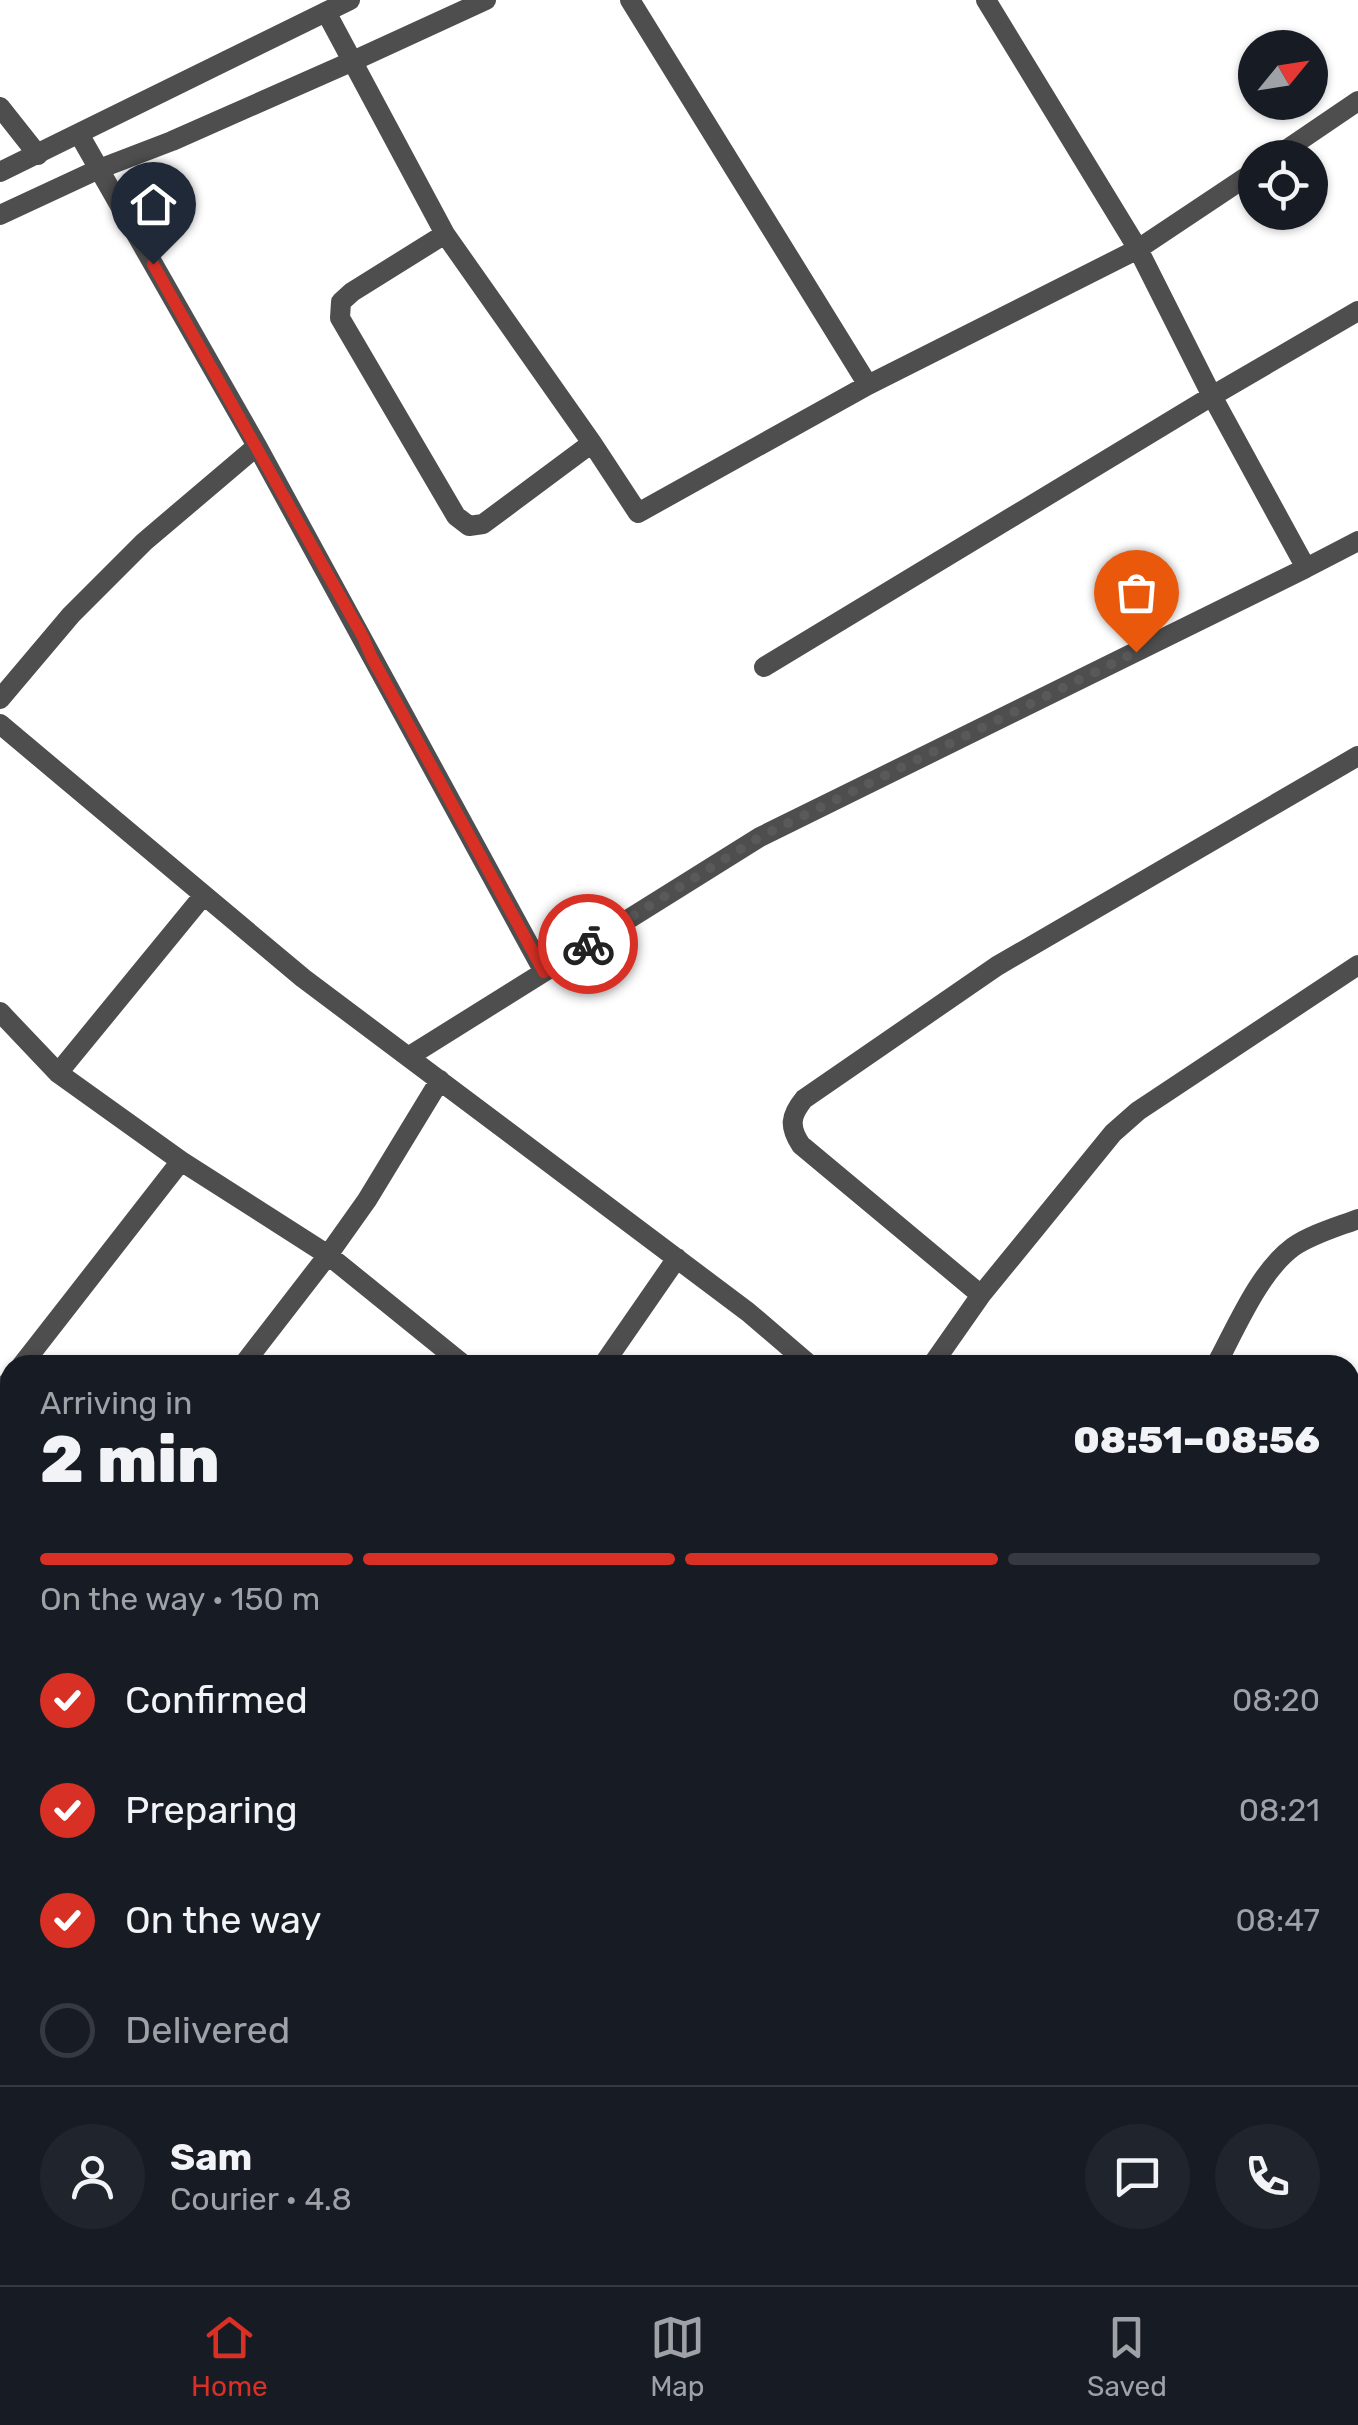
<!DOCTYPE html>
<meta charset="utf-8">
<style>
:root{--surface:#171b24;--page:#20242c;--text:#f1f3f6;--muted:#9ea1a6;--line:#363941;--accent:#d93025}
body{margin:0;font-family:Rubik,sans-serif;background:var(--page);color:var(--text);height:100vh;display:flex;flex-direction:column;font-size:38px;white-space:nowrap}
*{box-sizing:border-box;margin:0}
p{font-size:32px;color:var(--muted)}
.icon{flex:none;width:55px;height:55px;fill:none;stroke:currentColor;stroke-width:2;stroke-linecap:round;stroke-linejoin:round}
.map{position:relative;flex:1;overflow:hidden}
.drawer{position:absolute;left:0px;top:1355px;width:1360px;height:930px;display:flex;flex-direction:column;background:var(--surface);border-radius:30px 30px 0 0;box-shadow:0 2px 8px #0004}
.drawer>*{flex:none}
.needle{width:65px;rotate:60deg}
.tools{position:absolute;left:1238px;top:30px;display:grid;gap:20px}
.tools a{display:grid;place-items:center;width:90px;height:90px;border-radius:50%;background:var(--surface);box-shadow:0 2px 8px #0004;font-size:50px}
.pin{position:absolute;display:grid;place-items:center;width:85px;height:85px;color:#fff;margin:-102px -42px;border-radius:50% 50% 50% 0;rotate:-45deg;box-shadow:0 0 10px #0007}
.pin .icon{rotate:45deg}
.courier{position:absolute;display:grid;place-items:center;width:100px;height:100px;margin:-50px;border:8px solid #d93025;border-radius:50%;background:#fff;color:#222;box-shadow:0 2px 12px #0007}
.summary em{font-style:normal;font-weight:800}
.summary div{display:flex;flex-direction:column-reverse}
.summary{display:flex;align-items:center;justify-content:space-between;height:170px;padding:0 40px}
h1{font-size:65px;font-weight:800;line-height:75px}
.bar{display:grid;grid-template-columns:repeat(4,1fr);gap:15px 10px;align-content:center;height:120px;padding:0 40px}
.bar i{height:12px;border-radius:8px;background:var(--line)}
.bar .current{background:var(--accent)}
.bar p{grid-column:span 4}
.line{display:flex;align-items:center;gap:25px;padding:0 40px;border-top:2px solid var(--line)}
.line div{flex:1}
.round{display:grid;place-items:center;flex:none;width:105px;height:105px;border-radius:52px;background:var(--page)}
ol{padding:0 40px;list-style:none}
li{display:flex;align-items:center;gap:30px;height:110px}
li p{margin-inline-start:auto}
li .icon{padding:10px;border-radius:50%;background:var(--accent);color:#fff;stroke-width:4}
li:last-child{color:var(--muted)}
li i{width:55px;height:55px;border:5px solid var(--line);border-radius:50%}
.tabs{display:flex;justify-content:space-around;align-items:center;height:140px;border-top:2px solid var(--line);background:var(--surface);font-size:28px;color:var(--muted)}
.tabs a{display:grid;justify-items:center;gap:5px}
.tabs .current{color:var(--accent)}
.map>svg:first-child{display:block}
</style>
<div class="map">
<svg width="1358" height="2285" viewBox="0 0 1358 2285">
<rect width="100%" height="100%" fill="#fff"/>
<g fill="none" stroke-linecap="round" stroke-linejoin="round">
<!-- minor -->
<path stroke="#4e4e4e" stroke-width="20" d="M630 0 868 385
M986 0 1138 249 1255 171
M326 12 445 234 592 443 638 513 868 385 1138 249 1212 396 1358 311
M0 107 38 155
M79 134 257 446 544 972
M1274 158 1358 101
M445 234 352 292 341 302 340 318 456 516 469 526 483 524 592 443
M764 667 1212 396 1306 568 1358 541
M0 699 71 615 144 542 257 446
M0 724 303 978 748 1312 810 1365
M0 1012 58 1073 181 1161 22 1365
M408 1057 760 837 1306 568
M58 1073 203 896
M181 1161 328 1255 464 1365
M981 1295 1113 1133 1138 1111 1358 965
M243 1365 328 1255 367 1200 440 1080
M603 1365 677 1258
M932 1365 981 1295 801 1145C789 1127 790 1116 804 1099L997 966 1358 756
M1216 1365C1236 1328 1259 1272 1293 1247 1312 1234 1337 1227 1358 1219
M0 1393 10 1380
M1350 1410 1358 1407
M1350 1612 1358 1617
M0 1660 10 1667 0 1682
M1350 1749 1358 1736
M0 2095 10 2077
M1350 2125 1358 2129
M200 2285 214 2275
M636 2285 652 2275"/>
<!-- tertiary -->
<path stroke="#4e4e4e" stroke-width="20" d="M0 172 350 0
M0 215 99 169 172 141 353 61 486 0
M0 1925 10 1927
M1054 2275 1072 2285"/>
</g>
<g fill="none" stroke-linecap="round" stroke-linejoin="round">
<!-- done -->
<path stroke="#595959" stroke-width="10" stroke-dasharray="0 18" d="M588 944 760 837 1136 652"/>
<!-- route -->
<path stroke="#d93025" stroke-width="12" d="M153 264 363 637 371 656 544 972 588 944"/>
</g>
</svg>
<div class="tools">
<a><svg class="needle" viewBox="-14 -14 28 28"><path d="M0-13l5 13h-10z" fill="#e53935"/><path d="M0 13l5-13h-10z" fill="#9ea1a6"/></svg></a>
<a><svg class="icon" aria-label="locate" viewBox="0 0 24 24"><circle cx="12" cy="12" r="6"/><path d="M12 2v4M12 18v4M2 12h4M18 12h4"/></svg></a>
</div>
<div class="pin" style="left:1136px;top:652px;background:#ea580c"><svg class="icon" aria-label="bag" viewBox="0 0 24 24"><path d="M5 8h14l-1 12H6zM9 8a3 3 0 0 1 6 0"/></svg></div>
<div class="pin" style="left:153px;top:264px;background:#1f2937"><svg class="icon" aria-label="home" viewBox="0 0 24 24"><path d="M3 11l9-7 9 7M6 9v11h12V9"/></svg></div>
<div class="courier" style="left:588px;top:944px"><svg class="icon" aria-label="bike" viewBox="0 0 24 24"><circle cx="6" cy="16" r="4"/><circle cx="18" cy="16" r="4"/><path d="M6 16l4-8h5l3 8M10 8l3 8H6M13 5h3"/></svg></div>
<section class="drawer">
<div class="summary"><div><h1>2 min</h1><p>Arriving in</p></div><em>08:51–08:56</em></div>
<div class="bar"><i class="current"></i><i class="current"></i><i class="current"></i><i></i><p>On the way · 150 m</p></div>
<ol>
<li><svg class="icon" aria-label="check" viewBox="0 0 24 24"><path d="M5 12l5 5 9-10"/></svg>Confirmed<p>08:20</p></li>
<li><svg class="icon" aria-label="check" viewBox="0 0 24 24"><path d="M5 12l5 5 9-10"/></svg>Preparing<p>08:21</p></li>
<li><svg class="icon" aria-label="check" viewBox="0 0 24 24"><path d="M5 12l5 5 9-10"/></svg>On the way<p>08:47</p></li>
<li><i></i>Delivered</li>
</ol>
<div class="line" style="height:180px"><a class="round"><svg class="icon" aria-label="person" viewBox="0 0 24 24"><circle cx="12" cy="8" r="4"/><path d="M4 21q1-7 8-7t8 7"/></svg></a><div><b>Sam</b><p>Courier · 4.8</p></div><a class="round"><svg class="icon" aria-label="chat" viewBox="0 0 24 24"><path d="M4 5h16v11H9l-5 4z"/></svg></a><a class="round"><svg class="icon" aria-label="phone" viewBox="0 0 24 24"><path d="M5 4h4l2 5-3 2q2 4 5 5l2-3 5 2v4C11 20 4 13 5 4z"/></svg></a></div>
</section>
</div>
<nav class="tabs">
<a class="current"><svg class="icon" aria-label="home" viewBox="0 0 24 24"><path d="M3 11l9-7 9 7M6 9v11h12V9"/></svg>Home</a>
<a><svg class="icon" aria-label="map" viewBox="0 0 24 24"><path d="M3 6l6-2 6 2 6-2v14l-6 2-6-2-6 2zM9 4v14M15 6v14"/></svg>Map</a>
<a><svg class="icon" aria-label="saved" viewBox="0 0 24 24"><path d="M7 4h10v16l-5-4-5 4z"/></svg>Saved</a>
</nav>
